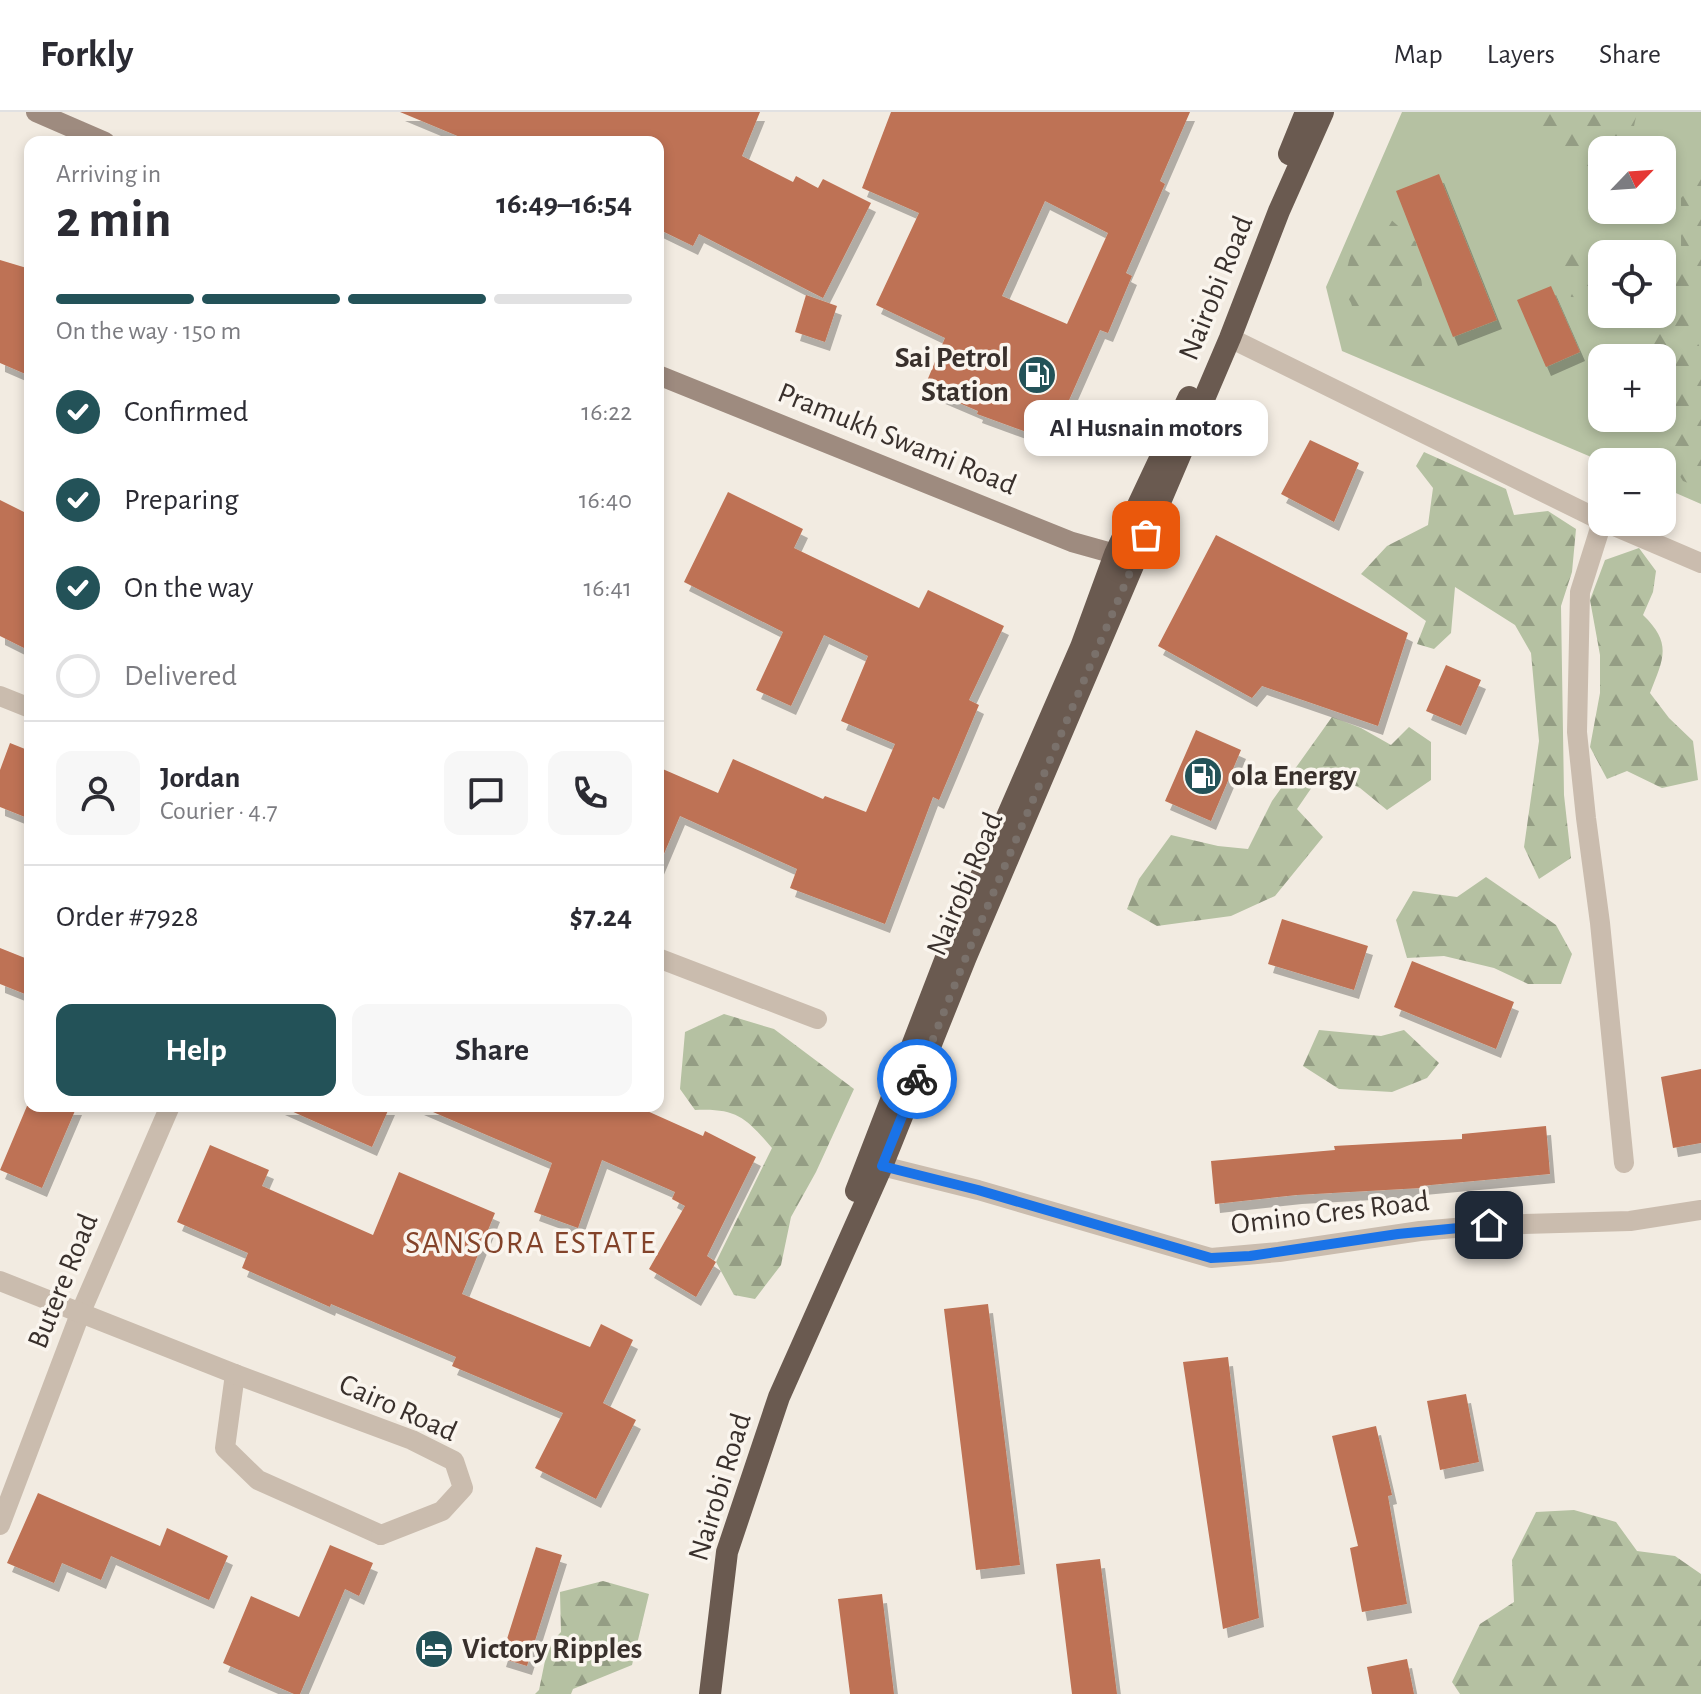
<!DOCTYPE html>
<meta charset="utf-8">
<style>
:root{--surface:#fff;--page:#f7f7f7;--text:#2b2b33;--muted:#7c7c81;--line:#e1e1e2;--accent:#235258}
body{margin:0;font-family:"Alegreya Sans",sans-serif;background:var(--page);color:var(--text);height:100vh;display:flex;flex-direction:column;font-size:30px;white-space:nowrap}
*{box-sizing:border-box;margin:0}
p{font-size:26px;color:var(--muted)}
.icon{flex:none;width:44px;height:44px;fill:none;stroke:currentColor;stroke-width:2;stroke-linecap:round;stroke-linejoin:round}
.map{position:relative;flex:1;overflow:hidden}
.side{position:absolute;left:24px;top:24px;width:640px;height:976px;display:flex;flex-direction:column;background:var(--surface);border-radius:16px;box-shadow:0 4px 12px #0003}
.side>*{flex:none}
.needle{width:52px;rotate:65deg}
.fabs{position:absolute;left:1588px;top:24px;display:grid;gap:16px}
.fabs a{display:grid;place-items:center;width:88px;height:88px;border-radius:16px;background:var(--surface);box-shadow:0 4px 12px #0003;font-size:40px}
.pin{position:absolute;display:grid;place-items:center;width:68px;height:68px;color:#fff;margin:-34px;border-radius:16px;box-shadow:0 4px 12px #0006}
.courier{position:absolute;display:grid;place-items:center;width:80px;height:80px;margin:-40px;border:6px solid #1a73e8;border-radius:50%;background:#fff;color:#222;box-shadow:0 2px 10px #0007}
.bubble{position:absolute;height:56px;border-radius:16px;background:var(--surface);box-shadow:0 4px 12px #0003;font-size:26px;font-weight:700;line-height:56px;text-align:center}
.head em{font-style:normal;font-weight:700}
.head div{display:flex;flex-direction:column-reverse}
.head{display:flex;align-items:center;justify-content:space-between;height:136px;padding:0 32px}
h1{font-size:52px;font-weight:700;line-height:60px}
.bar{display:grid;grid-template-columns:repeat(4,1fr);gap:12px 8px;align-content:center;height:96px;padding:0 32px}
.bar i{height:10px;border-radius:6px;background:var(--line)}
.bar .selected{background:var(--accent)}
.bar p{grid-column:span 4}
.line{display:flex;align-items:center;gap:20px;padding:0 32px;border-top:2px solid var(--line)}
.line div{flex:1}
.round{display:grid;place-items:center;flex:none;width:84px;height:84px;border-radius:16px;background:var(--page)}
ol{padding:0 32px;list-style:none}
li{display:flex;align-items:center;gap:24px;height:88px}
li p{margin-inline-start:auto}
li .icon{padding:8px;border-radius:50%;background:var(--accent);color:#fff;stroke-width:4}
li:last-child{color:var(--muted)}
li i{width:44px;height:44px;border:4px solid var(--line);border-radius:50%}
.button{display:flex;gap:16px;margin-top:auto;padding:16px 32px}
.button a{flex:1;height:92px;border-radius:16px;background:var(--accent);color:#fff;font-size:32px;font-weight:700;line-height:92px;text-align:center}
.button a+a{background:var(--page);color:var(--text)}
header{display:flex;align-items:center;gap:48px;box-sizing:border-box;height:112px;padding:0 40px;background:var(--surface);border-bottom:2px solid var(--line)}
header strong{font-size:38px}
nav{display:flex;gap:44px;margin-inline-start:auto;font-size:28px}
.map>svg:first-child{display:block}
</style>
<header>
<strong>Forkly</strong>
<nav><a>Map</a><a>Layers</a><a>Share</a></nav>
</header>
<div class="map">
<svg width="1701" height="1582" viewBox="0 0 1701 1582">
<defs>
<pattern id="forest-firs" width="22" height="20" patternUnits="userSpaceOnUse" patternTransform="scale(2)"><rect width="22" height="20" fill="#b5c1a2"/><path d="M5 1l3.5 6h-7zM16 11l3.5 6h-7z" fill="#949d84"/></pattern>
<filter id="shadow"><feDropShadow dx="5" dy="9" stdDeviation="0" flood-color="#0004"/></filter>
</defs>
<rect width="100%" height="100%" fill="#f2ebe1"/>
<!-- green -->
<path fill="#b5c1a2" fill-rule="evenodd" d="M1402 0H1701V392L1662 375V350H1603L1342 239 1326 175ZM1602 38H1662V98H1602ZM1602 142H1662V202H1602ZM1602 246H1662V306H1602Z"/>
<!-- forest -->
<path fill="url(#forest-firs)" d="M1510 0H1637L1629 38H1602V89L1581 48 1543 30 1510 5Z
M1701 64V171L1686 179 1689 216 1701 237V376L1683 369 1670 348 1674 311 1662 290V246H1643L1639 214 1633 202H1662V142H1657L1681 135V86Z
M1378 96 1416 130 1422 173 1417 195 1453 225C1445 244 1436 255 1417 266L1399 255 1382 231 1361 221 1351 191 1342 175 1353 134Z
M1564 130 1602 151V186L1571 185 1560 163Z
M1424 340 1506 377 1514 403 1548 399 1576 417 1572 460 1561 494 1564 683 1571 746 1539 767 1524 735 1539 629 1531 541 1515 513 1455 475 1451 521 1434 537 1417 532 1426 509 1361 462 1387 434 1428 413 1433 376 1416 354Z
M1639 436 1656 459 1653 480 1643 503C1673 532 1663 547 1650 581L1669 606 1693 629 1698 668 1662 676 1627 659 1607 667 1590 635 1600 581V543L1590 488 1605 448Z
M1332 605 1361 616 1391 633 1409 615 1431 630V668L1387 698 1360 676 1323 659 1297 697 1323 725 1275 784 1231 804 1157 814 1127 797 1139 767 1171 723 1218 734 1248 737 1272 689Z
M1486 765 1556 813 1572 842 1561 872H1528L1494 856 1444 844 1407 846 1396 808 1413 779 1457 785Z
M724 902 774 917 854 977 816 1060 791 1105 781 1153 755 1187 734 1183 716 1150 772 1036C746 1006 737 996 695 998L680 977 685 920Z
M1319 918 1381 924 1404 918 1439 951 1427 966 1392 980 1339 977 1303 954Z
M1574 1398 1616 1410 1637 1439 1675 1444 1701 1462V1582H1460L1452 1570 1480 1512 1514 1490 1512 1448 1536 1400Z
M603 1469 649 1482 632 1553 573 1577 571 1582H535L539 1578 548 1534 561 1520 560 1480Z"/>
<!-- building -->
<path fill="#be7254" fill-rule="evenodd" filter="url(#shadow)" d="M400 0H760L742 44 793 70 796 64 818 76 823 67 871 91 823 186 699 122 693 134 658 117V30H472Z
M891 0H1190L1160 69 1165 72 1126 161 1132 164 1108 221 1100 218 1051 329 977 302 978 299 924 276 945 226 876 193 919 101 862 76ZM1045 89 1108 121 1067 212 1002 184Z
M1439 62 1497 208 1453 225 1396 79Z
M0 148 30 157V264L0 251Z
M1551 174 1580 240 1546 255 1517 188Z
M806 183 837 194 825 230 795 220Z
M1310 328 1359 351 1334 410 1281 382Z
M728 380 803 417 794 436 919 496 928 478 1004 514 969 588 979 593 939 688 933 685 885 812 790 776 797 757 680 704 658 756V655L718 681 733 647 823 687 825 684 866 700 895 632 841 609 868 544 824 523 791 594 756 578 783 520 684 470Z
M0 388 30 403V539L0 524Z
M1216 423 1408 521 1378 614 1262 574 1252 586 1158 534Z
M1446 553 1481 568 1461 614 1426 599Z
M1196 618 1241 638 1211 709 1165 689Z
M10 631 30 639V707L0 695V658Z
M1282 807 1368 834 1354 878 1268 852Z
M0 836 30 848V884L0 872Z
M1412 849 1514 890 1496 937 1394 895Z
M1701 957V1031L1673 1036 1661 965Z
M27 994H77L42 1076 0 1058Z
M280 994H390L372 1035Z
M419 994H636L703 1024 705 1019 756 1045 707 1144 716 1150 696 1185 649 1157 685 1094 672 1087 675 1080 602 1048 578 1116 534 1100 552 1051Z
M1546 1014 1550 1062 1420 1074 1421 1076 1297 1083 1215 1092 1211 1049 1335 1038 1334 1034 1462 1027V1022Z
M210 1033 269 1058 262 1074 373 1123 399 1060 495 1101 462 1182 590 1235 601 1212 633 1228 603 1291 636 1308 596 1387 535 1356 563 1301 452 1254 456 1245 331 1192 330 1195 242 1156 248 1141 177 1110Z
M988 1192 1020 1453 976 1458 944 1197Z
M1228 1245 1259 1506 1223 1517 1183 1250Z
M1466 1282 1479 1350 1440 1358 1427 1289Z
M1376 1314 1392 1383 1388 1384 1407 1492 1362 1500 1350 1436 1358 1434 1332 1324Z
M38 1381 160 1434 167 1416 228 1444 209 1488 111 1444 101 1468 62 1451 54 1471 7 1451Z
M330 1433 373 1451 359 1484 345 1477 300 1582H294L223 1551 251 1484 299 1505Z
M536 1435 562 1443 527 1554 501 1546Z
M1100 1447 1117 1582H1072L1056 1452Z
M882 1482 894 1582H850L838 1487Z
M1407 1547 1414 1582H1372L1367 1555Z"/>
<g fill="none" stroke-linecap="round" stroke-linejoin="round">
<!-- minor -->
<path stroke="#cabcae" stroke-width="20" d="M1602 410 1580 480 1577 620 1586 706 1600 811 1624 1051
M0 584 30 596
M658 846 817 907
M235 1262 225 1336 258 1368 381 1423
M0 1413 80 1202 170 994"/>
<!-- tertiary -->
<path stroke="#cabcae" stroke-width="20" d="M1230 226 1602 409
M1605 410 1701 451
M882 1054 978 1078 1211 1146 1279 1140 1420 1119 1489 1113 1630 1109 1701 1098
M0 1169 235 1262 412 1328 454 1349 463 1376 442 1399 381 1423"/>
<!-- secondary -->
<path stroke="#9e8b7f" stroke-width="20" d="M36 0 105 30
M658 263 1072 430 1115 442"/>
<!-- trunk -->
<path stroke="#6a5a50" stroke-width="22" d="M1289 42 1306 0
M856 1079 949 838 1081 535 1115 442 1189 285
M710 1582 727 1440 779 1285 882 1054 966 845 1230 226 1279 99 1323 0"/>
</g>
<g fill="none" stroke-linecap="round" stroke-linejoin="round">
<!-- done -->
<path stroke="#7a716b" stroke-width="8" stroke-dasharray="0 14.4" d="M917 967 966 845 1146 423"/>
<!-- route -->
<path stroke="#1a73e8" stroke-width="10" d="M917 967 882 1054 978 1078 1211 1146 1250 1144 1398 1122 1489 1113"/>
</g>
<!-- icons -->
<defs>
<g id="fuel-disc" transform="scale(2)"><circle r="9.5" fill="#235258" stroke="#faf5ee"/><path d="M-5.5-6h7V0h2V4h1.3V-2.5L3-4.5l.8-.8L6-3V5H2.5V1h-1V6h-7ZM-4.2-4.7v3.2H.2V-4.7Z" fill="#fff"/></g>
<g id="hotel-disc" transform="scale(2)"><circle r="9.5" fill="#235258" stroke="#faf5ee"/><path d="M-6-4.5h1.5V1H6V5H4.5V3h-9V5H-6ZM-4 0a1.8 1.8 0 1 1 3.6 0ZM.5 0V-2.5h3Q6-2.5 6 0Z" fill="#fff"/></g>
</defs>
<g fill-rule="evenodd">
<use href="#fuel-disc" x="1037" y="263"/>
<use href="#fuel-disc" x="1203" y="664"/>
<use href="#hotel-disc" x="434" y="1537"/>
</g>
<g text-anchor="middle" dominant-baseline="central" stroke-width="7" stroke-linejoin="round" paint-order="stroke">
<!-- street labels -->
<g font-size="30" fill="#39302c" stroke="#faf5ee">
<text transform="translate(1216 176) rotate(-68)">Nairobi Road</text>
<text transform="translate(897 327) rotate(22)">Pramukh Swami Road</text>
<text transform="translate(965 772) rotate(-67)">Nairobi Road</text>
<text transform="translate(1330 1101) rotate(-7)">Omino Cres Road</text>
<text transform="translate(63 1169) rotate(-68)">Butere Road</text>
<text transform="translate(398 1296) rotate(24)">Cairo Road</text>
<text transform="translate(720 1375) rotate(-73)">Nairobi Road</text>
</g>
<!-- poi labels -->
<g font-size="30" font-weight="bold" fill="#39302c" stroke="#faf5ee" text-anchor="start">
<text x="1009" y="246" text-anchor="end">Sai Petrol<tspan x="1009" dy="34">Station</tspan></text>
<text x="1231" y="664">ola Energy</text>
<text x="462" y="1537">Victory Ripples</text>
</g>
<!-- neighbourhood labels -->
<g font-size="32" letter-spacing="2" fill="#83432a" stroke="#faf5ee">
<text x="531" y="1131">SANSORA ESTATE</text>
</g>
</g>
</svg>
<div class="fabs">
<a><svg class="needle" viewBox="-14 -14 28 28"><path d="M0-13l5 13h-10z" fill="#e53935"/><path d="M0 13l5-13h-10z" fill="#7c7c81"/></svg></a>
<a><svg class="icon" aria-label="locate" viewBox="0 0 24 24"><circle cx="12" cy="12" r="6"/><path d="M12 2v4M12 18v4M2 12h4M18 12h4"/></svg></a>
<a>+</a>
<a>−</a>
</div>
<div class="pin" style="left:1146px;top:423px;background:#ea580c"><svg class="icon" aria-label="bag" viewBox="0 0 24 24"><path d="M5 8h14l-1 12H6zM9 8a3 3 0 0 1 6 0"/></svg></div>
<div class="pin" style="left:1489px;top:1113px;background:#1f2937"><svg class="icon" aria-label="home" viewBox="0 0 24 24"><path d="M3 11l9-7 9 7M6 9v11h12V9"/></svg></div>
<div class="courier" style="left:917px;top:967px"><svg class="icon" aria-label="bike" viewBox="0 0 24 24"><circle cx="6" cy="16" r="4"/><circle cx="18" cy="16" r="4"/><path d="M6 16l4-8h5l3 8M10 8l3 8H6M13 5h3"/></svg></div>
<div class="bubble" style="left:1024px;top:288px;width:244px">Al Husnain motors</div>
<section class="side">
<div class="head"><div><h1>2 min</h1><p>Arriving in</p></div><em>16:49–16:54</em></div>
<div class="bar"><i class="selected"></i><i class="selected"></i><i class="selected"></i><i></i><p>On the way · 150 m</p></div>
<ol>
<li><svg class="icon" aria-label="check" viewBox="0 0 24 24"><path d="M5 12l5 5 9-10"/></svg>Confirmed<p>16:22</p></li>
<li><svg class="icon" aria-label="check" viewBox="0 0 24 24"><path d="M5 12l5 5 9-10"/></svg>Preparing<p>16:40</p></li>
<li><svg class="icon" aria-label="check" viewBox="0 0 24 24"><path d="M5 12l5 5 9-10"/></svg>On the way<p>16:41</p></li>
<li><i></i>Delivered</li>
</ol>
<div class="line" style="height:144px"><a class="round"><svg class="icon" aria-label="person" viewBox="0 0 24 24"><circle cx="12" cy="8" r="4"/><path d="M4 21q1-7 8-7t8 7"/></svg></a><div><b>Jordan</b><p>Courier · 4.7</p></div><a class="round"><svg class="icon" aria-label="chat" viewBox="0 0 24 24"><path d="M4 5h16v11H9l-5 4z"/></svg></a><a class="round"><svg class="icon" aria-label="phone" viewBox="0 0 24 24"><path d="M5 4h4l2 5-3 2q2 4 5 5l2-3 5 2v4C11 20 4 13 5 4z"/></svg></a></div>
<div class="line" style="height:104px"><div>Order #7928</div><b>$7.24</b></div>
<div class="button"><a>Help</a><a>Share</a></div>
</section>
</div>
